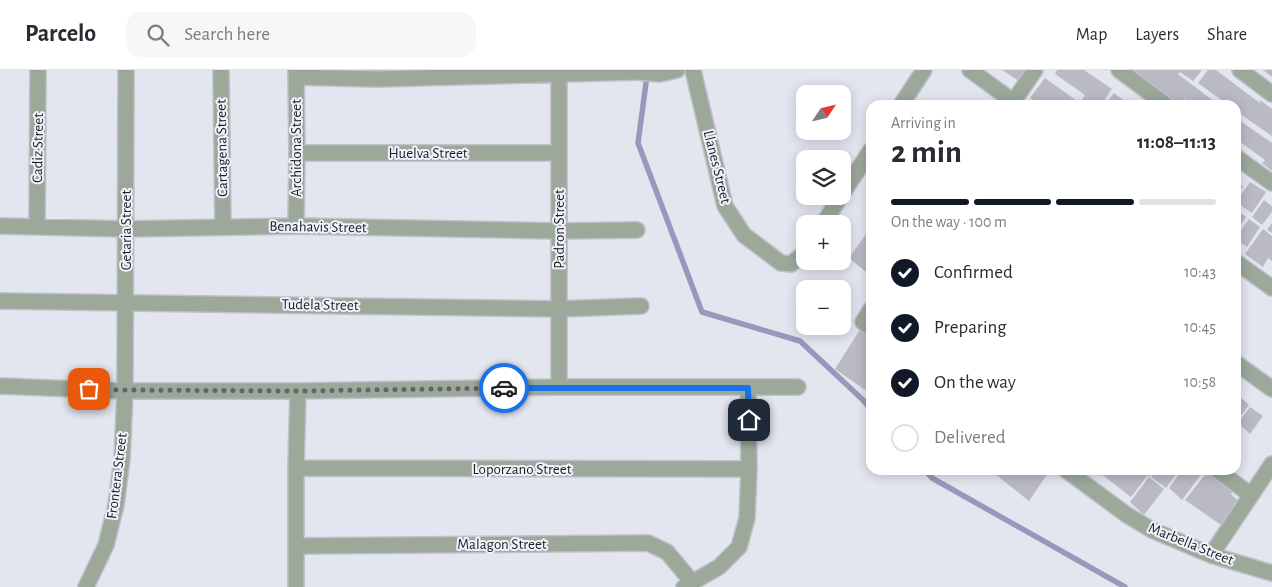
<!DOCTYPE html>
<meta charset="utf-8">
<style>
:root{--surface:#fff;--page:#f7f7f7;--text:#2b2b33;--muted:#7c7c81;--line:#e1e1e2;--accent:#111827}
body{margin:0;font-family:"Alegreya Sans",sans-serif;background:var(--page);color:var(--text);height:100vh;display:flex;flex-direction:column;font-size:19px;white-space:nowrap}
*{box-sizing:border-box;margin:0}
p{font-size:16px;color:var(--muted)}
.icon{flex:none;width:28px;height:28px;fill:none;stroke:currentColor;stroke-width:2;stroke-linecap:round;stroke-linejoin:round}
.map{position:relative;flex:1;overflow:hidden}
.sheet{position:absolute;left:866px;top:30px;width:375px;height:375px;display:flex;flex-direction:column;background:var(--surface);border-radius:15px;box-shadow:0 2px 12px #0003}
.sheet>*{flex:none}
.needle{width:32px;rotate:55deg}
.tools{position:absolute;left:796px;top:15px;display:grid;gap:10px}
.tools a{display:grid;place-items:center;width:55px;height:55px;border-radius:10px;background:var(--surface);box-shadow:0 2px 12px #0003;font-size:25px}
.pin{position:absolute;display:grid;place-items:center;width:42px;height:42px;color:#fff;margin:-21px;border-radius:10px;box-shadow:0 2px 8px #0006}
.courier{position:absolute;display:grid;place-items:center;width:50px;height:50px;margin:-25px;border:4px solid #1a73e8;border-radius:50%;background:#fff;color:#222;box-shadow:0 1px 6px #0007}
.overview em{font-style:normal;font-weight:600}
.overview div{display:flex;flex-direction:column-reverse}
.overview{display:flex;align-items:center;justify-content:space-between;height:85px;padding:0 25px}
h1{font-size:32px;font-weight:600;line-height:38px}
.bar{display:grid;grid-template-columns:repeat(4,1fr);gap:8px 5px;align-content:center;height:60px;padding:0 25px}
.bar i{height:6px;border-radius:4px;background:var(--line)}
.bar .current{background:var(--accent)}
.bar p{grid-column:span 4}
ol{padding:0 25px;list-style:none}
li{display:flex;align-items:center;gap:15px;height:55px}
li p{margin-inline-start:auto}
li .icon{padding:5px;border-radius:50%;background:var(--accent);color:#fff;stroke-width:4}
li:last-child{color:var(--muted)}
li i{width:28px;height:28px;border:2px solid var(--line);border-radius:50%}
header{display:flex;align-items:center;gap:30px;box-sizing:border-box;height:70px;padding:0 25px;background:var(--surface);border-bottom:1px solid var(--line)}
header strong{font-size:24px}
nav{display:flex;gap:28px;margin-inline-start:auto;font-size:18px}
.search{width:350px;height:45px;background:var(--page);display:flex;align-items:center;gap:12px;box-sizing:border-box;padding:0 18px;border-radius:15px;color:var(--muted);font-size:19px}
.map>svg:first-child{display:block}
</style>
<header>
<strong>Parcelo</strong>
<div class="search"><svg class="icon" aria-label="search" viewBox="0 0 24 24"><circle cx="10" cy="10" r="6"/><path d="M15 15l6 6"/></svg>Search here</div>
<nav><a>Map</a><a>Layers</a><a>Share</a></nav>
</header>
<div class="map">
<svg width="1272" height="517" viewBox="0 0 1272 517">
<rect width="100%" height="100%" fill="#e3e5ef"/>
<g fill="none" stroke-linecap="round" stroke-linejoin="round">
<!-- stream -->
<path stroke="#959abd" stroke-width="5.5" d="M648 3 646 13 638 73 702 242 800 271 863 330 871 340
M925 400 932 408 1125 517"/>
</g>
<!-- building -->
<path fill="#b9bac4" d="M1002 0H1025L1019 11Z
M1057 0H1084L1112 19 1101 35H1041L1030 28 1045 8 1080 33 1085 25 1055 4Z
M1128 0H1202L1193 11 1180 2 1178 4 1219 35H1187L1183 32 1187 26 1179 35H1175Z
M1208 0H1216L1260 33V30L1272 39V66L1236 41V35H1228L1198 13Z
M1263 0H1272V7Z
M1114 23 1127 33 1126 35H1105Z
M1236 48 1272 73V101L1262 93 1265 90 1236 69Z
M1236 112 1243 116 1236 127Z
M1250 112 1266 122 1252 143 1236 132Z
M1264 130 1272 136V142L1262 155 1252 147Z
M1236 140 1246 147 1236 162Z
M1249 149 1260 157 1247 177 1236 169V167Z
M1272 153V163L1267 160Z
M871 157V206L849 188Z
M1263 159 1272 166V191L1268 188 1263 197 1245 184Z
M861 258 871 265V324L835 299Z
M1236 323 1249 335 1236 352Z
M1250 337 1263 346 1250 364 1238 353Z
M990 400H1044L1048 403 1029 431Z
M1096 400H1140L1147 406 1131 427Z
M1141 400H1153L1149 407Z
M1156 400H1179L1166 418 1151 407Z
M1182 400H1199L1202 403 1182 430 1169 418Z
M1208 401 1234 420 1231 424 1238 431 1221 455 1185 430Z
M1149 407 1164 419 1144 445 1130 432Z"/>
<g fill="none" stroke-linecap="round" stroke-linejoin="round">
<!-- minor casing -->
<g stroke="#bfc1ca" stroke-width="18">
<path id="minor" d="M221 0 223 157
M559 0V317
M693 0 725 136 744 165 781 193 791 194 801 186 805 181
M970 0 1018 35
M1119 0 1166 35
M1240 0 1272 24
M296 7 377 9 639 2 660 4 677 0
M901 35 924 0
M1011 35 1035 0
M297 83H559
M1236 87 1272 113
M842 124 871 80
M823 154 841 126
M0 156 126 159 296 156 558 161 637 160
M296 156 297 83 296 0
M37 157 38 0
M1236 192 1272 218
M0 231 559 239 641 236
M871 239 863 252 871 258
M1236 293 1272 319
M0 316 125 321H298L559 317H798
M296 398 749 399
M1066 400 1127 445 1152 460 1211 485 1272 503
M1217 400 1251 425
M296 476 648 473 667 482 692 512
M1211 485 1272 394
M86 517 106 475 116 435 122 389 125 321 126 0
M296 517V398L298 321
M684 517 719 497 739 477 747 448 749 399 748 318"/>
</g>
<!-- minor -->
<use href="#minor" stroke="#9ba89a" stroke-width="15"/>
</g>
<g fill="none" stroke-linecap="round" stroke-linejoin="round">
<!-- done -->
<path stroke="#626469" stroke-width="5" stroke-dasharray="0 9" d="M89 319 125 320 298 321 504 318"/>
<!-- route -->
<path stroke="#1a73e8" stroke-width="6" d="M504 318H748L749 350"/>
</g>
<g text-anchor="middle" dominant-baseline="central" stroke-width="4" stroke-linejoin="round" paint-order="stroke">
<!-- street labels -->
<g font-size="15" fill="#1d1e21" stroke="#f1f2fc">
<text transform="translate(38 78) rotate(-89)">Cadiz Street</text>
<text transform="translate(222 78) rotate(-91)">Cartagena Street</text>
<text transform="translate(296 78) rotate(-90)">Archidona Street</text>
<text x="428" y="83">Huelva Street</text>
<text transform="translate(717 97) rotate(76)">Llanes Street</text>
<text transform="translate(318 157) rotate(1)">Benahavis Street</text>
<text transform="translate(559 159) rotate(-90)">Padron Street</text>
<text transform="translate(126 160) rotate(-90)">Getaria Street</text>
<text transform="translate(320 235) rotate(1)">Tudela Street</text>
<text x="522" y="399">Loporzano Street</text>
<text transform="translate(117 406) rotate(-83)">Frontera Street</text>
<text x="502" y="474">Malagon Street</text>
<text transform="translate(1191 474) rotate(22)">Marbella Street</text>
</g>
</g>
</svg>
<div class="tools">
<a><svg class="needle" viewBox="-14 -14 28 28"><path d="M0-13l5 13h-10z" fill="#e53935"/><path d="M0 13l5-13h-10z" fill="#7c7c81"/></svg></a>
<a><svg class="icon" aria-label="layers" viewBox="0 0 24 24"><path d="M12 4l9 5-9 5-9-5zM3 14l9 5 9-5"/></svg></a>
<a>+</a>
<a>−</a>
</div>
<div class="pin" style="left:89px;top:319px;background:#ea580c"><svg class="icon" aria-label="bag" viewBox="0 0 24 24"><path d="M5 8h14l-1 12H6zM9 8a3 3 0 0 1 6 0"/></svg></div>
<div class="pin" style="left:749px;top:350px;background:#1f2937"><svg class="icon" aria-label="home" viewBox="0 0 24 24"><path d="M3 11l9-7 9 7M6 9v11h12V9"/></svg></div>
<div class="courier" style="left:504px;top:318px"><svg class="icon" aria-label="car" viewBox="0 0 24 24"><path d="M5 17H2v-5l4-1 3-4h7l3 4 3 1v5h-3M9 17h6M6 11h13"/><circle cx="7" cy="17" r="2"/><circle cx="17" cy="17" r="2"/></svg></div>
<section class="sheet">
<div class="overview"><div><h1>2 min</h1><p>Arriving in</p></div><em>11:08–11:13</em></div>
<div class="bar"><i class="current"></i><i class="current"></i><i class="current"></i><i></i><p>On the way · 100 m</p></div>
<ol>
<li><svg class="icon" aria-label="check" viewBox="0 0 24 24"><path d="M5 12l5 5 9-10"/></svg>Confirmed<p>10:43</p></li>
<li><svg class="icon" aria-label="check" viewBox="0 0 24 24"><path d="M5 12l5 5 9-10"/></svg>Preparing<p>10:45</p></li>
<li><svg class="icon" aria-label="check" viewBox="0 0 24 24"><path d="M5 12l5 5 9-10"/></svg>On the way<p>10:58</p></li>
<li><i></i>Delivered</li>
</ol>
</section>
</div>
